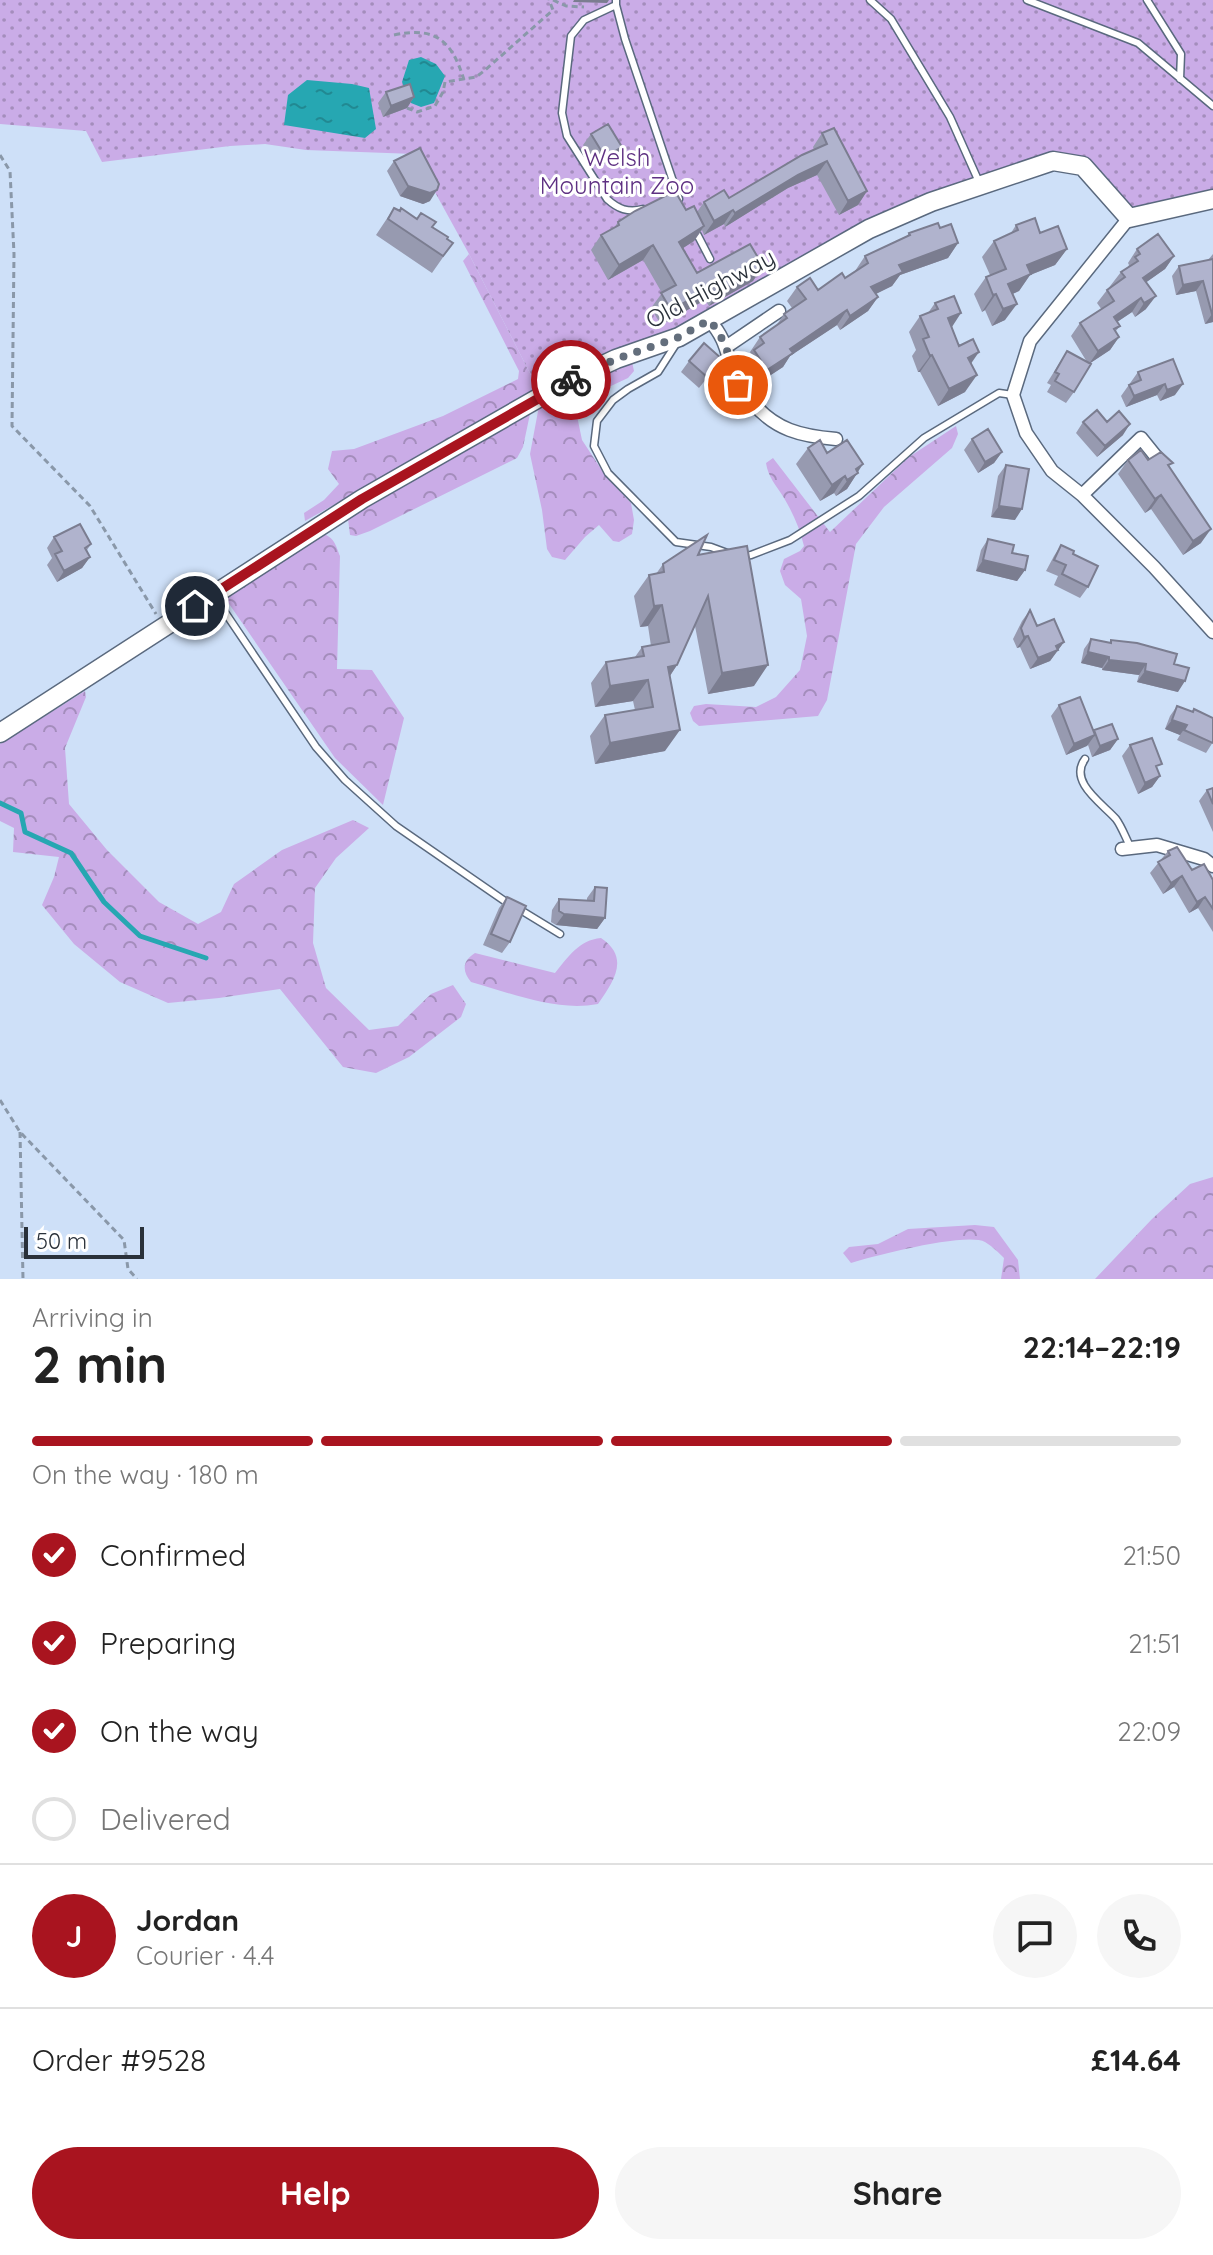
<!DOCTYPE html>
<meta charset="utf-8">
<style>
:root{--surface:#fff;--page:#f6f6f6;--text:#222;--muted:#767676;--line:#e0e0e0;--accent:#a9141f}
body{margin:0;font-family:Quicksand,sans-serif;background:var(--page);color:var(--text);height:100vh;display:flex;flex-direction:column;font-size:30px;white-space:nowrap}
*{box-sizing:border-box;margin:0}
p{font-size:26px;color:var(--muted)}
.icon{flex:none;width:44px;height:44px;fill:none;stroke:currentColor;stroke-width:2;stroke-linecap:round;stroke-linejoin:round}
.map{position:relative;height:1279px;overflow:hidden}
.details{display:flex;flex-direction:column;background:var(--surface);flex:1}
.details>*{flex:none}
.scale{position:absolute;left:24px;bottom:20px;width:120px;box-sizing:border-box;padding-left:8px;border:4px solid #2a313a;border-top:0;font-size:22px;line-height:28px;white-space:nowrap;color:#2a313a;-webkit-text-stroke:6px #fff;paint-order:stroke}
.pin{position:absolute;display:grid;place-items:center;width:68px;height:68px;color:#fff;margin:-34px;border:4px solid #fff;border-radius:50%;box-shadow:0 2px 8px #0007}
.courier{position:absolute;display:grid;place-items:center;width:80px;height:80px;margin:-40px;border:6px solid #a9141f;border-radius:50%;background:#fff;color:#222;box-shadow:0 2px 10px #0007}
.overview em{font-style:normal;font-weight:700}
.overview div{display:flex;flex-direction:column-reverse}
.overview{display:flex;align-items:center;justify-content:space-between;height:136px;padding:0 32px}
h1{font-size:52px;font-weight:700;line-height:60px}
.bar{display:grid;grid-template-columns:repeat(4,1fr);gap:12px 8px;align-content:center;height:96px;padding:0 32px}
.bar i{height:10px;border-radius:6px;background:var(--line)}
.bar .on{background:var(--accent)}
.bar p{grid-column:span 4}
.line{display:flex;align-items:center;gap:20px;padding:0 32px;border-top:2px solid var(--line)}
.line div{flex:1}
.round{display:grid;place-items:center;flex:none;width:84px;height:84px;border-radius:42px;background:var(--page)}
ol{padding:0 32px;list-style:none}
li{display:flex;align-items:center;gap:24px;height:88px}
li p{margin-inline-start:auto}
li .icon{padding:8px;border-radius:50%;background:var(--accent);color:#fff;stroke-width:4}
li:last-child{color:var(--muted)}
li i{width:44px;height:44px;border:4px solid var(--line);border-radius:50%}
.action{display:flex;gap:16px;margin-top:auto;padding:16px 32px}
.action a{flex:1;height:92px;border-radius:48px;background:var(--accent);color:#fff;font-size:32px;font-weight:700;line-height:92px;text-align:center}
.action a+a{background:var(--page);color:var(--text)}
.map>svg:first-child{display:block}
</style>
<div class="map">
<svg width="1213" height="1279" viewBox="0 0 1213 1279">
<defs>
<pattern id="forest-crowns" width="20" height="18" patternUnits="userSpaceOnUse" patternTransform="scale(2)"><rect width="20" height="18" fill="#caace7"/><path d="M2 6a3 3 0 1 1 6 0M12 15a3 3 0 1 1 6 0" fill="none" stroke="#a48dbc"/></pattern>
<pattern id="park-dots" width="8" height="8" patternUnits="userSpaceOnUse" patternTransform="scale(2)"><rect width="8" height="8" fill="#caace7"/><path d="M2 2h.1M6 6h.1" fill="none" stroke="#a48dbc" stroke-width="1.8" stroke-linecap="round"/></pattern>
<pattern id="water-ripples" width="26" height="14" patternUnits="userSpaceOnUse" patternTransform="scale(2)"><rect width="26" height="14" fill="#26a7b2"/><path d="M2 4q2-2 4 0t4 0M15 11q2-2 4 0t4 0" fill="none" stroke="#218992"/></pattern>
</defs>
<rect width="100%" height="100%" fill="#cee0f8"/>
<!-- forest -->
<path fill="url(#forest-crowns)" d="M469 254 539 391 305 521 304 513 324 500 339 484 328 469 332 451 354 449 443 416 518 379 519 371 463 261Z
M632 362 634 371 628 378 581 400 576 411 582 440 607 478 631 503 634 520 632 534 619 542 613 541 599 525 585 537 565 560 552 557 547 549 542 510 530 454 539 406 543 399Z
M528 411 530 414 523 447 517 458 370 531 356 536 350 535 348 519 354 511Z
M956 426 958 434 952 448 884 507 856 544 827 700 818 716 699 726 693 721 690 713 694 706 706 704 756 707 776 697 800 670 807 636 801 599 785 585 780 571 784 559 800 551 804 546C800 529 793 513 784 498 776 485 768 477 766 463L773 458 830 532 909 457Z
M322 534C334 536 336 546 340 556L337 669 372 670 404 718 383 805 335 758 225 598Z
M85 691 86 697 65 748 69 804 107 850 159 902 198 924 221 912 234 884 282 850 353 820 369 828 336 858 315 888 313 943 326 988 369 1030 398 1026 431 994 453 985 466 1004 461 1017 409 1057 376 1073 343 1067 280 989 219 998 168 1003 120 982 74 944 42 905 54 877 59 857 13 852 14 828 0 821V744Z
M601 938C631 958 613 982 598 1004 556 1012 511 993 471 982 462 971 462 961 475 953L555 973C568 957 579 940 601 938Z
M1213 1177V1279H1095L1152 1219 1190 1184Z
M975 1225 994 1227 1018 1260 1020 1279H1001L1004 1258C999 1253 992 1246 985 1242 966 1232 874 1256 851 1263L843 1253 849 1247 878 1244 908 1229Z"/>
<!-- park -->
<path fill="url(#park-dots)" d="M0 0H1213V199L1129 218 1083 166 1053 161 953 188 701 318 539 391 469 254 414 154 306 150 265 144 230 146 102 162 86 131 0 124Z"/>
<!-- water -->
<path fill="url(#water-ripples)" d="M421 57 436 64 445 76 434 103 421 107 411 103 402 82 409 60Z
M307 80 352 84 369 88 376 129 365 138 284 125 288 95Z"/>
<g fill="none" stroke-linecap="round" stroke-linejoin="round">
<!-- stream -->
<path stroke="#26a7b2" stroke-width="5" d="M0 803 21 813 25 832 71 853 104 902 140 936 206 958"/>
<!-- lane casing -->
<g stroke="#5a697e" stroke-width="9">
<path id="lane" d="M616 0V5L584 20 571 36 562 113 567 136 607 199C618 209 628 213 643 209
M870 0 891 19 950 117 979 182
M1027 0 1138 43 1213 106
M1147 0 1181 54 1180 79
M616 5 625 39 679 199
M695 230 710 259
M676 344 658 372 628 389 613 400 597 421 594 446 608 473 676 542 711 547 738 557 751 555 790 540 859 496 924 438 999 393 1013 395
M216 599 316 747 345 780 396 826 509 904
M1085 759C1068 782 1103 804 1116 819 1122 827 1126 839 1131 848
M519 909 560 934"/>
</g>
<!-- street casing -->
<g stroke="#5a697e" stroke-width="15">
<path id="street" d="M1129 218 1030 341 1013 395 1026 433 1052 471 1082 495 1154 567 1213 632
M709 320C729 342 726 357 737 382 740 390 747 396 752 402 775 430 801 436 836 439
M726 347 779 311
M1082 495 1141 438 1162 464
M1122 849 1157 845 1204 859 1213 866"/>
</g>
<!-- secondary casing -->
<g stroke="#5a697e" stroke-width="21">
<path id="secondary" d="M0 733 362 499 563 384 616 359 679 337 869 229 931 202 1053 161 1083 166 1129 218 1213 199"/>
</g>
<!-- path -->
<path stroke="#8a98a9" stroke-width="3" stroke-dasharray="6 4" stroke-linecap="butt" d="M553 0 566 6 584 7
M394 35C436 26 452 41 464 80
M407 108 417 112 435 106 443 92 445 82 476 77 484 71 553 10 549 0
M0 155 10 171 14 254 12 426 90 506 156 614
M0 1100 20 1132 124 1240 128 1269 137 1279
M20 1132 23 1279"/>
<!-- lane -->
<use href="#lane" stroke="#fff" stroke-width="6"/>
<!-- street -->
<use href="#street" stroke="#fff" stroke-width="12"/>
<!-- secondary -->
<use href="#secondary" stroke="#fff" stroke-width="18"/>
</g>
<!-- wall -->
<path fill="#979ab0" d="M386 92 414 97 407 108 383 117 378 103Z
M822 133 867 191 858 205 839 215 817 175 788 188 725 227 724 224 704 235 702 230 694 241 683 248 697 273 763 266 753 281 709 306 705 300 661 325 651 308 662 293 643 260 608 280 591 250 601 235 614 228 618 222 686 210 697 212 704 202 729 198 814 150 813 147Z
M591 134 622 147 614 158 597 168 583 145Z
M394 161 430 201 423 204 400 196 387 171Z
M394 208 432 227 453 243 432 273 376 235Z
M1016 225 1040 233 1067 249 1055 265 1030 275 1019 291 1012 294 1005 320 992 326 985 310 982 312 974 294 986 277 990 275 982 257 994 241 1011 233Z
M940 228 958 243 948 258 900 275 892 286 876 294 878 297 868 311 840 330 837 325 790 356 783 367 757 384 744 364 751 354 750 352 760 337 776 326 784 314 792 308 787 301 797 287 818 290 845 278 855 271 865 256 907 236 909 233Z
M1137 249 1174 256 1165 269 1146 282V309L1135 317 1132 312 1117 322 1120 326 1115 332 1119 337 1110 350 1090 363 1074 392 1066 403 1047 392 1051 385 1047 383 1067 351 1087 362 1071 336 1080 323 1102 310 1097 303 1121 272 1127 269 1129 265 1128 263Z
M1213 254V322L1205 324 1196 291 1176 295 1172 276 1179 266 1208 260Z
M935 303 952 327 959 346 971 364 965 392 938 406 920 372H918L912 356 916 350 909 332 920 316 928 313Z
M722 359 699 388 681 372 689 361Z
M1173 359 1175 395 1160 401 1157 395 1126 407 1121 396 1138 372Z
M1083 422H1107L1123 435 1097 457 1076 433Z
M972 439 1002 452 994 463 978 473 964 450Z
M808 448 827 453 858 472 847 489 836 496 834 493 820 501 796 464Z
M1128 460H1148L1170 467 1201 543 1183 555 1151 509 1145 513 1118 474Z
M1006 465 1015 520 991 517 998 476Z
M54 537 91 544 87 550 90 557 82 568 57 582 47 565 52 558 47 548Z
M988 539 1012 553 1025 570 1017 581 976 571 981 550Z
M1061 545 1073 554 1088 587 1080 598 1054 585 1058 576 1046 571 1054 556Z
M698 555 754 686 708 694 695 626 677 665 670 676 665 751 595 764 590 736 605 715 635 710 633 701 595 707 591 683 606 662 635 657 642 647 651 646 648 626 640 627 634 596 649 575 656 574 663 564Z
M1030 610 1037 626 1064 642 1050 661 1030 669 1020 647 1017 648 1013 639 1022 621Z
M1091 639 1109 643 1111 640 1174 664 1178 692 1137 682 1139 675 1102 670V668L1081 663 1084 649Z
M1059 705 1093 732 1094 730 1118 739 1110 750 1092 757 1088 745 1066 755 1051 716Z
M1177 706 1213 742 1206 753 1177 740 1180 735 1165 729 1170 716Z
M1130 745 1157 770 1160 776 1152 787 1138 794 1122 756Z
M1213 788V832L1199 801 1207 790Z
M1168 851 1192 870 1213 880V932L1198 908 1189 913 1174 887 1163 894 1150 873Z
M595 887 605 918 597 929 556 925 551 922 552 910 559 899 587 901V898Z
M507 897 510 942 502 953 483 945 499 908Z"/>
<!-- shaded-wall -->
<path fill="#7b7d90" d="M574 0H609L607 3 573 2Z
M414 97 407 108 383 117 391 106Z
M622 147 614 158 597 168 605 157Z
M827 161 817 175 788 188 725 227 735 213 798 175Z
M408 186 437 190 430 201 423 204 400 196Z
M867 191 858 205 839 215 848 201Z
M733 210 724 224 704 235 714 221Z
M704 226 694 241 669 257 679 242Z
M958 243 948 258 900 275 892 286 861 301 871 287 899 265Z
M653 245 643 260 608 280 619 265Z
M1067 249 1055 265 1030 275 1019 291 999 300 1008 284 1027 265Z
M1174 256 1165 269 1134 291 1143 278Z
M763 266 753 281 709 306 719 292Z
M1203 281 1196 291 1176 295 1183 285Z
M715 285 705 300 661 325 671 310Z
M996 294 985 310 982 312 993 295Z
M1156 296 1146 309 1135 317 1144 303Z
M878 297 868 311 840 330 850 316Z
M1141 298 1132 312 1105 330 1114 317Z
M1017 304 1005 320 992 326 1003 309Z
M847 310 837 325 790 356 783 367 757 384 767 370 790 349Z
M961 313 950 330 948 318Z
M1212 314H1213V322L1205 324Z
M1119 337 1110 350 1089 364 1098 351Z
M979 352 968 368V358Z
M932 355 920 372H918L930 356Z
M977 375 965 392 938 406 949 389Z
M1165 384 1157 395 1126 407 1134 396Z
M1183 384 1175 395 1160 401 1167 390Z
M1130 424 1123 435 1097 457 1105 446Z
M1002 452 994 463 978 473 985 462Z
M863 464 847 489 836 496 856 469Z
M845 476 834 493 820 501 832 485Z
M1161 495 1151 509 1145 513 1155 499Z
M999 506 1022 509 1015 520 991 517Z
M1211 529 1201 543 1183 555 1193 541Z
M90 557 82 568 57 582 64 571Z
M983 560 1025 570 1017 581 976 571Z
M662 605 648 626 640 627 654 606Z
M1028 636 1020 647 1017 648 1024 637Z
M1064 642 1050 661 1030 669 1038 658 1056 646Z
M1088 652 1109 657 1102 668 1081 663Z
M1109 660 1146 664 1139 675 1102 670Z
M677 665 663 686 668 667Z
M768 665 754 686 708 694 722 673Z
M1145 671 1185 681 1178 692 1137 682Z
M648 680 633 701 595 707 610 686Z
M1172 720 1187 725 1180 735 1165 729Z
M680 730 665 751 595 764 610 743Z
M1095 735 1087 746 1066 755 1074 744Z
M1118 739 1110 750 1092 757 1100 746Z
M1160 776 1152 787 1138 794 1145 783Z
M1182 876 1174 887 1163 894 1171 883Z
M1205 897 1198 908 1189 913 1197 902Z
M564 914 605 918 597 929 556 925Z"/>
<!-- building -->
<path fill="#b0b3cd" stroke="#7b7d90" stroke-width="2" d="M410 84 414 97 391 106 386 92Z
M608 124 622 147 605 157 591 134Z
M834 128 867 191 848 201 827 161 798 175 735 213 733 210 714 221 704 202 724 190 729 198 802 155 827 144 822 133Z
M420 148 439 184 437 190 430 193 408 186 394 161Z
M675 191 686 210 694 206 704 226 679 242 697 273 750 244 763 266 719 292 715 285 671 310 661 293 676 285 653 245 619 265 601 235 619 225 618 222 635 211Z
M394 208 400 211 401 208 417 219 421 213 436 222 432 227 448 237 447 239 453 243 443 256 388 219Z
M1035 218 1040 233 1058 226 1067 249 1027 265 1031 274 1008 284 1017 304 1003 309 996 294 993 295 986 277 1006 269 994 241 1018 230 1016 225Z
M938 223 940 228 951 224 958 243 899 265 903 272 871 287 878 297 850 316 847 310 790 349 793 353 767 370 754 350 764 343 760 337 787 318 784 314 806 299 797 287 810 278 818 290 842 273 845 278 868 263 865 256 910 235 909 233Z
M1158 234 1174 256 1143 278 1156 296 1144 303 1141 298 1114 317 1120 326 1114 329 1119 337 1098 351 1080 323 1114 301 1107 290 1125 277 1121 272 1138 261 1135 257 1140 254 1137 249Z
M1213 259V314H1212L1203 281 1183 285 1179 266Z
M954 296 961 313 948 318 959 346 973 339 979 352 968 358 977 375 949 389 932 355 930 356 923 339 929 337 920 316 938 309 935 303Z
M704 343 722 359 707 377 689 361Z
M1067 351 1091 364 1074 392 1055 381 1059 374 1055 372Z
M1173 359 1183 384 1167 390 1165 384 1134 396 1129 385 1141 380 1138 372Z
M1097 410 1107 422 1119 411 1130 424 1105 446 1083 422Z
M988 429 1002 452 985 462 972 439Z
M820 440 827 453 847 440 863 464 856 469 858 473 847 480 845 476 832 485 808 448Z
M1141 450 1148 460 1161 452 1173 463 1168 465 1211 529 1193 541 1161 495 1155 499 1128 460Z
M1006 465 1029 469 1022 509 999 506Z
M80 524 91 544 85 548 90 557 64 571 55 554 62 551 54 537Z
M707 535 698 555 747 546 768 665 722 673 708 596 677 665 668 667 680 730 610 743 605 715 653 707 648 680 610 686 606 662 644 656 642 647 669 642 662 605 654 606 649 575 664 572 663 564Z
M988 539 1014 545 1012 553 1028 556 1025 570 983 560Z
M1061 545 1074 551 1073 554 1098 566 1088 587 1062 574 1066 565 1054 560Z
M1030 610 1037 626 1054 619 1064 642 1056 646 1058 650 1038 658 1028 636 1024 637 1021 628Z
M1091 639 1111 643V640L1137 643 1177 654 1174 664 1189 668 1185 681 1145 671 1146 664 1109 660V657L1088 652Z
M1080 697 1095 735 1074 744 1059 705Z
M1177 706 1193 712 1194 709 1213 718V743L1184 730 1187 725 1172 720Z
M1112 724 1118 739 1100 746 1094 730Z
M1152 738 1162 764 1156 766 1160 776 1145 783 1130 745Z
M1213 788V804L1207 790Z
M1177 847 1192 870 1204 864 1213 880V909L1205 897 1197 902 1182 876 1171 883 1158 862 1170 855 1168 851Z
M595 887 607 888 605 918 564 914 559 911V899L594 901Z
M507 897 526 906 510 942 491 934Z"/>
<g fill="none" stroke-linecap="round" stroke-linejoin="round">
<!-- done -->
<path stroke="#636e7c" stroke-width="8" stroke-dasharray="0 14.4" d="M571 380 616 359 679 337 709 320C727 340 729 360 738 385"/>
<!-- route -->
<path stroke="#a9141f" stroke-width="10" d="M195 606 362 499 571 380"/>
</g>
<g text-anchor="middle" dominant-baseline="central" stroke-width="6" stroke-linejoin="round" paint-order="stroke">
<!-- park labels -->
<g font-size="24" fill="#5e3082" stroke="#fff">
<text x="617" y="157">Welsh<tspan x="617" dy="28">Mountain Zoo</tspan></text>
</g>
<!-- street labels -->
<g font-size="24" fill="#2a313a" stroke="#fff">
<text transform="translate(710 288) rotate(-28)">Old Highway</text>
</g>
</g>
</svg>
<div class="scale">50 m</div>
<div class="pin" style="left:738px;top:385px;background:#ea580c"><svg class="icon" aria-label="bag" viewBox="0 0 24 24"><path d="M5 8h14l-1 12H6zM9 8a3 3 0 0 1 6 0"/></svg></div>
<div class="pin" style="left:195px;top:606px;background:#1f2937"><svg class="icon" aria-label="home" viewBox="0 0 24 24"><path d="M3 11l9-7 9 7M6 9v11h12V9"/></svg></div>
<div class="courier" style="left:571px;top:380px"><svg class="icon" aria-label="bike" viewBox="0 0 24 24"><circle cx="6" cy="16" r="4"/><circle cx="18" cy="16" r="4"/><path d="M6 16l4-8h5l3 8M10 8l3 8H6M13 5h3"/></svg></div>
</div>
<section class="details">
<div class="overview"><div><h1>2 min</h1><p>Arriving in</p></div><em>22:14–22:19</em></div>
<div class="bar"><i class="on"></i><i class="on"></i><i class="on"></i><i></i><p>On the way · 180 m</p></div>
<ol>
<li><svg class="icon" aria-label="check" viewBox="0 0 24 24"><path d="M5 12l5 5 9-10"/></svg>Confirmed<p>21:50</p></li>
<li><svg class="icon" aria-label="check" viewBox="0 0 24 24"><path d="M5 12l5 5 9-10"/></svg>Preparing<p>21:51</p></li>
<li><svg class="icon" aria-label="check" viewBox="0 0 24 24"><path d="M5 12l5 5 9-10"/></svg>On the way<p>22:09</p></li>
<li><i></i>Delivered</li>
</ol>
<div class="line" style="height:144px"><b class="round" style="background:var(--accent);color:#fff">J</b><div><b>Jordan</b><p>Courier · 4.4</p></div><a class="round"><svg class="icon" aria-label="chat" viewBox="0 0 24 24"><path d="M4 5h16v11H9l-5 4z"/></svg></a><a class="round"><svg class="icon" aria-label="phone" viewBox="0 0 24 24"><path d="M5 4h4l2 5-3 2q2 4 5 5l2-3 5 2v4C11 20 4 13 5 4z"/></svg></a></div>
<div class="line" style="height:104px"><div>Order #9528</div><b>£14.64</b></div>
<div class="action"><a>Help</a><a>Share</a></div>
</section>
